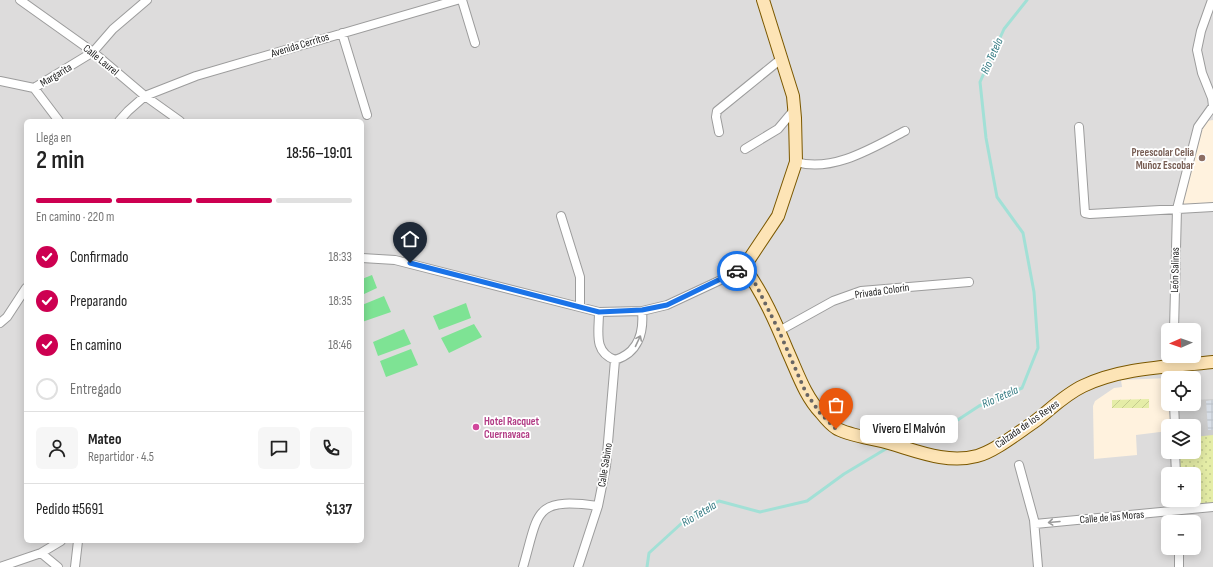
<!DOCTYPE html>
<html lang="es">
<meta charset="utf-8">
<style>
:root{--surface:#fff;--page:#f6f6f6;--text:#222;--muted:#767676;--line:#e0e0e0;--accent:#cd0051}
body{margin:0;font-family:"Sofia Sans Condensed",sans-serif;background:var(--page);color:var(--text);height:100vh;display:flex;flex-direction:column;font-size:15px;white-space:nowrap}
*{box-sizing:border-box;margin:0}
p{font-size:13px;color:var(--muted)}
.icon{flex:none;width:22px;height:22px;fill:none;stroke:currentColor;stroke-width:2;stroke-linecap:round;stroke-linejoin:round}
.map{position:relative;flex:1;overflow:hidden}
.panel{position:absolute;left:24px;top:119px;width:340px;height:424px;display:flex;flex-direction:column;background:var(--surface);border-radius:6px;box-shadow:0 2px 10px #0003}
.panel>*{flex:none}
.needle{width:26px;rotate:268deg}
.fabs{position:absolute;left:1161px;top:323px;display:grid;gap:8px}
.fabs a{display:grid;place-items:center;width:40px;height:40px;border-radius:6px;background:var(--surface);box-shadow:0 2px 10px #0003;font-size:20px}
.pin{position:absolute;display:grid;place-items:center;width:34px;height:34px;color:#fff;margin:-41px -17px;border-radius:50% 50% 50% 0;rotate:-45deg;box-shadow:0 0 4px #0007}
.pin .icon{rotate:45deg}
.courier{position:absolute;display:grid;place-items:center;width:40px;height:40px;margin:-20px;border:3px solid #1a73e8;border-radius:50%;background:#fff;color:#222;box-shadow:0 1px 5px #0007}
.bubble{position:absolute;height:28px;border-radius:6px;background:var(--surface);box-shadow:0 2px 10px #0003;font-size:13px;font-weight:600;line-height:28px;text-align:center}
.headline em{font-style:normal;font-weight:600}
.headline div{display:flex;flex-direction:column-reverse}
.headline{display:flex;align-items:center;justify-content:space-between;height:68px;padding:0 12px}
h1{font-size:26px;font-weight:600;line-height:30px}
.bar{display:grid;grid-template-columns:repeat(4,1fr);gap:6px 4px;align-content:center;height:48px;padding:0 12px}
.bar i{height:5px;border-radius:3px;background:var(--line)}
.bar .active{background:var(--accent)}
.bar p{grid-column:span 4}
.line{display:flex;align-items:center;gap:10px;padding:0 12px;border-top:1px solid var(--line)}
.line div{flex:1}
.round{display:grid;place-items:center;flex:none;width:42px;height:42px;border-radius:6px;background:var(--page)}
ol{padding:0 12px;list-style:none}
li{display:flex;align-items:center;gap:12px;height:44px}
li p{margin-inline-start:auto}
li .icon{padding:4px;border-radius:50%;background:var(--accent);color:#fff;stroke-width:4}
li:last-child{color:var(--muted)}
li i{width:22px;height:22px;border:2px solid var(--line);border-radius:50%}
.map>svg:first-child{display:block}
</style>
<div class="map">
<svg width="1213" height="567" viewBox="0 0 1213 567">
<defs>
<pattern id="grass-dots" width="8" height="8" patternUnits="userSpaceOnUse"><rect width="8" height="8" fill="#e5eda7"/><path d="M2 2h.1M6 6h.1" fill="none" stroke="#c4cb8f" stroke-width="1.8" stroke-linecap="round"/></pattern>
<pattern id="garden-furrows" width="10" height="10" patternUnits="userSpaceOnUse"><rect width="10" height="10" fill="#e5eda7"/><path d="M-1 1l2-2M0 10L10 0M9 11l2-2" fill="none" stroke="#c4cb8f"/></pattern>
<pattern id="plaza-grid" width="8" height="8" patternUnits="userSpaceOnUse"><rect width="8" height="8" fill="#d8dee6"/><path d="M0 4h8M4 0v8" fill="none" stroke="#b9bec5"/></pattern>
</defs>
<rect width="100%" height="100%" fill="#f0e8e4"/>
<!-- residential -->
<path fill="#dddcdc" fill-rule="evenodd" d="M0 0H1213V567H0ZM26 121H362V541H26ZM1168 330H1194V356H1168ZM1168 378H1194V404H1168ZM1168 426H1194V452H1168ZM1168 474H1194V500H1168ZM1168 522H1194V548H1168Z"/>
<!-- education -->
<path fill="#fff2de" d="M1213 120V208L1177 209 1201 122Z
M1168 378V404L1171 426H1168V431L1136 435 1137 455 1094 459 1093 406 1095 401 1114 388 1122 387 1121 380Z"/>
<!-- religious -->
<path fill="#cdcdcd" d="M1213 399V505L1194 500V474H1180L1179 452H1194V426H1179L1178 404H1194V400Z"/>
<!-- grass -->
<path fill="url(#grass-dots)" d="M1213 435V505L1181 507V500H1194V474H1180L1179 452H1194V437Z"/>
<!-- garden -->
<path fill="url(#garden-furrows)" d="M1149 399V408H1112V400Z"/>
<!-- pitch -->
<path fill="#7ee394" d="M372 275 377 288 362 295V279Z
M384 296 391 312 362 322V305Z
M466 303 471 318 439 330 433 316Z
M474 324 482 337 449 353 441 338Z
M404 329 411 344 378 356 373 342Z
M411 349 418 365 386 377 380 361Z"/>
<!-- plaza -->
<path fill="url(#plaza-grid)" d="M1213 400V430H1208L1206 401Z"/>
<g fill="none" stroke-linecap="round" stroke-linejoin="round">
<!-- stream -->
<path stroke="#a2e0d6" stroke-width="3" d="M899 441 950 425 979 406 1022 388 1038 348 1034 292 1023 233 997 197 986 138 980 82 1004 29 1027 0
M647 567 649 553 683 522 719 501 760 512 807 501 844 474 889 447"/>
<!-- street casing -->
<g stroke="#9c9c9c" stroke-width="10">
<path id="street" d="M20 0 93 52 145 96 180 121
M462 0 475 43
M342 33 367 115
M0 81 34 88
M34 88 93 52 113 29 147 0
M34 88 59 121
M119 121 128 111 145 96 196 76 457 0
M1079 127 1085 213 1090 214 1213 207
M719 132 716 117 717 111 781 59
M745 149 778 129 794 110
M796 162C833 173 874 147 905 131
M561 216 580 277V307
M362 258 395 260 599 312 642 311 667 305 727 277 744 267
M599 312C599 332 593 352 615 360 638 353 644 333 642 311
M0 323 7 317 26 288
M1174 330 1177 209 1198 127 1213 106 1212 98 1202 73 1197 50 1201 31 1212 0
M779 331 833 301 861 291 969 282
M1174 356V378
M1174 404 1175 426
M1175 452 1176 474
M1019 465 1034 520 1038 567
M1177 500V522
M1035 524 1213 507
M1179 548V567
M41 553 58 567
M0 567 41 553 61 541
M75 567 78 541
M523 567C539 512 533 497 598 506
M578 567 598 506 606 466 615 360"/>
</g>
<!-- secondary casing -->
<g stroke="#7b5800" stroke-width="14">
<path id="secondary" d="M763 0 793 96 795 118 796 162 778 216 744 267C763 293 776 323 788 352 798 374 805 396 821 413 825 418 831 425 836 428 846 435 876 439 889 443 917 451 947 464 977 456 994 452 1019 432 1034 422 1050 410 1064 395 1083 386 1123 367 1169 367 1213 362"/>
</g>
<!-- street -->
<use href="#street" stroke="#fff" stroke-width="8"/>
<!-- secondary -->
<use href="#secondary" stroke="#fde4b6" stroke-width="12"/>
</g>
<!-- one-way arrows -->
<defs><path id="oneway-shaft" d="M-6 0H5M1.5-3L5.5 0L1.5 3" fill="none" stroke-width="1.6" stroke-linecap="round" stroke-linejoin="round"/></defs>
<g stroke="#9a9a9a">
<use href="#oneway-shaft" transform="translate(638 341) rotate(-65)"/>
<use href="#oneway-shaft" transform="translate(1054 522) rotate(175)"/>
</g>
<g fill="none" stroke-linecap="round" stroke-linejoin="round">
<!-- done -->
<path stroke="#686564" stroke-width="4" stroke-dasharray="0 7.2" d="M737 271 744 267 754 281 779 331 806 393 820 413 836 429"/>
<!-- route -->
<path stroke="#1a73e8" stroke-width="5" d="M410 263 599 312 642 310 667 305 737 271"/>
</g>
<!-- markers -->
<circle fill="#8d6e63" stroke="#fff" stroke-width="1.5" cx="1202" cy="158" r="4"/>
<circle fill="#d1479c" stroke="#fff" stroke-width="1.5" cx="476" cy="427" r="4"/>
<g text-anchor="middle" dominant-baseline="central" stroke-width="3.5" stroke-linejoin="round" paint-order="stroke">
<!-- street labels -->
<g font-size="11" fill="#1f1f1f" stroke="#fff">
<text transform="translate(300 45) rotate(-17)">Avenida Cerritos</text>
<text transform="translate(101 60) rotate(39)">Calle Laurel</text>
<text transform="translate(56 75) rotate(-31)">Margarita</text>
<text transform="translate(1175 270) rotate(-89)">León Salinas</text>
<text transform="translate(882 291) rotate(-8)">Privada Colorín</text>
<text transform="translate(1027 424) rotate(-35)">Calzada de los Reyes</text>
<text transform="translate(605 465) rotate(-81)">Calle Sabino</text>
<text transform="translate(1112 517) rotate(-5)">Calle de las Moras</text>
</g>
<!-- education labels -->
<g font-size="11" font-weight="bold" fill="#785e54" stroke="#fff" text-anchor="end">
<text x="1194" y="152">Preescolar Celia<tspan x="1194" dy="13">Muñoz Escobar</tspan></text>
</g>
<!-- hotel labels -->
<g font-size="11" font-weight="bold" fill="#b23c85" stroke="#fff" text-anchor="start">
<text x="484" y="421">Hotel Racquet<tspan x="484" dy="13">Cuernavaca</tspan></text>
</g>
<!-- water labels -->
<g font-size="12" font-style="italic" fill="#357b83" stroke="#fff">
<text transform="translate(992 56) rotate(-66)">Rio Tetela</text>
<text transform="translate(1000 397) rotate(-24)">Rio Tetela</text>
<text transform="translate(699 514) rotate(-31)">Rio Tetela</text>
</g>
</g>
</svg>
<div class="fabs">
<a><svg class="needle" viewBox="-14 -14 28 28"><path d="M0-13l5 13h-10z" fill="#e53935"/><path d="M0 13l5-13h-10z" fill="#767676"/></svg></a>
<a><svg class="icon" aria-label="locate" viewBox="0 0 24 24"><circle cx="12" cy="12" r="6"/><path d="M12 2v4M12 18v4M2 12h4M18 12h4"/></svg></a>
<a><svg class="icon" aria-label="layers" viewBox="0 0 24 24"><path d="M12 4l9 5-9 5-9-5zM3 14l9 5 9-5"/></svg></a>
<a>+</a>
<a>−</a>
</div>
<div class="pin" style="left:836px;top:429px;background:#ea580c"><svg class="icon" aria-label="bag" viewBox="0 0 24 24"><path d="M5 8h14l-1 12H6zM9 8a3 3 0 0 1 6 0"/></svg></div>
<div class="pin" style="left:410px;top:263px;background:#1f2937"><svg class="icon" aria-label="home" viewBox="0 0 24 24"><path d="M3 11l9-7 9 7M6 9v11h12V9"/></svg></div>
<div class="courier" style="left:737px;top:271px"><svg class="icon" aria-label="car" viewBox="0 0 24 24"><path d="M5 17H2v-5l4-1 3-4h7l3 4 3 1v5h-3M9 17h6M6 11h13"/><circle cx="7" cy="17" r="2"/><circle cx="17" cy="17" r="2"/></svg></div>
<div class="bubble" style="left:860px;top:415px;width:98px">Vivero El Malvón</div>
<section class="panel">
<div class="headline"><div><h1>2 min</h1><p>Llega en</p></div><em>18:56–19:01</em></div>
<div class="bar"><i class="active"></i><i class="active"></i><i class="active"></i><i></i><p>En camino · 220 m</p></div>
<ol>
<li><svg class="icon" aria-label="check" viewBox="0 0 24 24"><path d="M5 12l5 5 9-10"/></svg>Confirmado<p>18:33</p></li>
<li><svg class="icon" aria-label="check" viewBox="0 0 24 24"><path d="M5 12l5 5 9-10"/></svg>Preparando<p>18:35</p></li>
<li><svg class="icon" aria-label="check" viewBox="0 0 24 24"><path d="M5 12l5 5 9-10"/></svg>En camino<p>18:46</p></li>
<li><i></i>Entregado</li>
</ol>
<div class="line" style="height:72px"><a class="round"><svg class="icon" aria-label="person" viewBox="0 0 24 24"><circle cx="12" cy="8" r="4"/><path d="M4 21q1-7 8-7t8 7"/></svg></a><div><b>Mateo</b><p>Repartidor · 4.5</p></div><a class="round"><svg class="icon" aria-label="chat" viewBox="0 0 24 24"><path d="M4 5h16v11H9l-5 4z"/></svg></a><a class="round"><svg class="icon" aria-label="phone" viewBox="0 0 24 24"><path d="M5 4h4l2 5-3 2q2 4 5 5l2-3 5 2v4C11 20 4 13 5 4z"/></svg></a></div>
<div class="line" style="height:52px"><div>Pedido #5691</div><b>$137</b></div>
</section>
</div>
